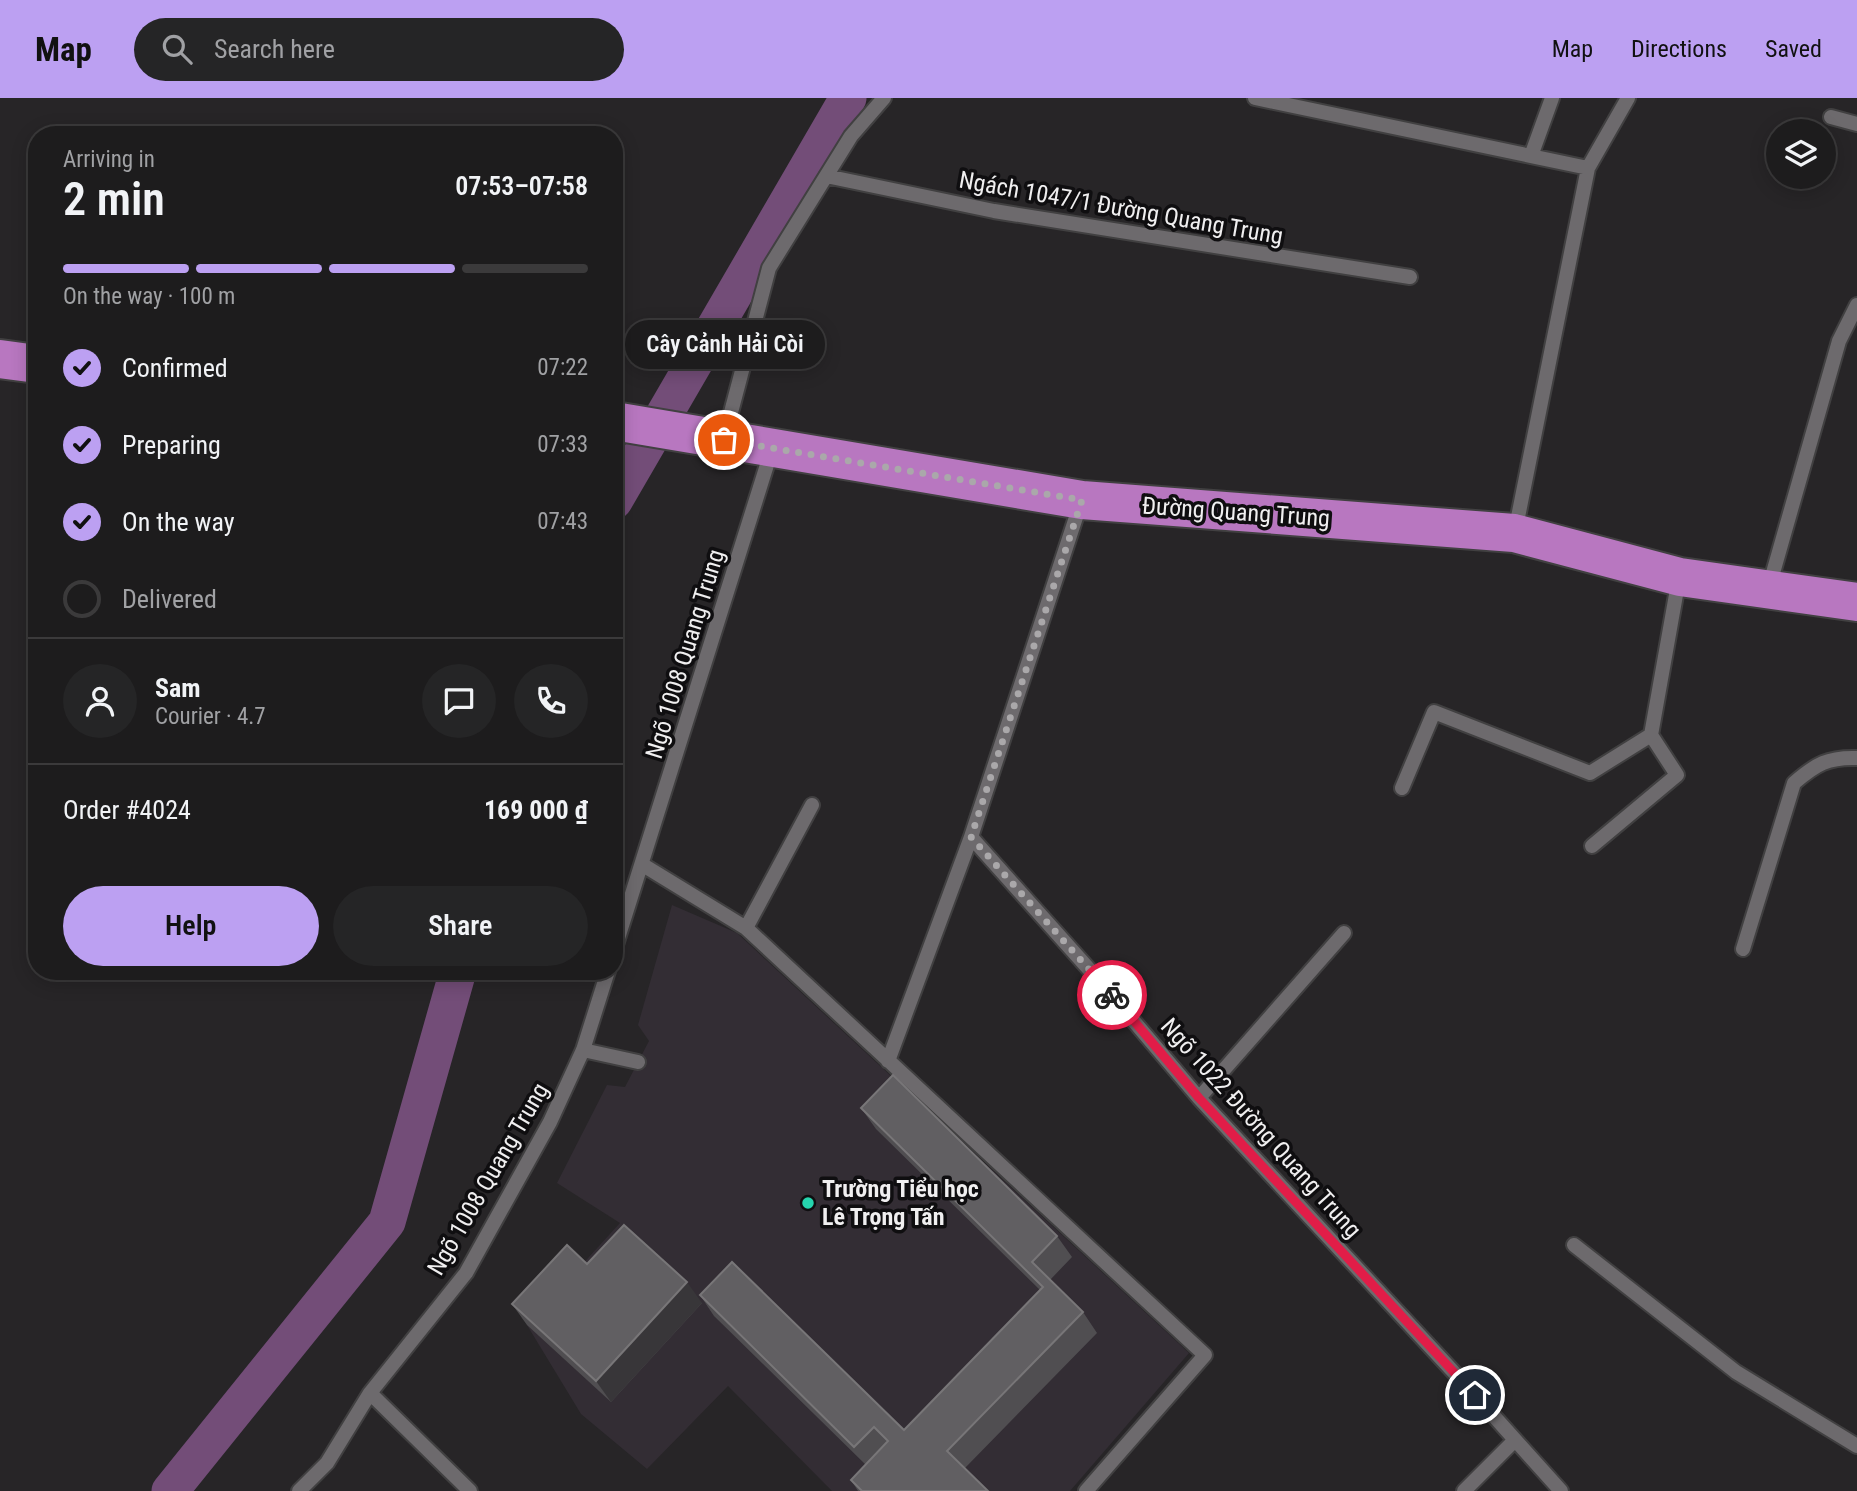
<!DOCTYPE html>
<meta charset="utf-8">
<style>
:root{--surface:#1d1c1d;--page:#252526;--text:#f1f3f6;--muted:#a0a1a4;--line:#3b3a3b;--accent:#bca0f2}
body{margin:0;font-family:"Roboto Condensed",sans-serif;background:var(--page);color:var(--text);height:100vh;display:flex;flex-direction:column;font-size:26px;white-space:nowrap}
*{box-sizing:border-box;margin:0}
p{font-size:23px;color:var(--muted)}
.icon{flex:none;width:38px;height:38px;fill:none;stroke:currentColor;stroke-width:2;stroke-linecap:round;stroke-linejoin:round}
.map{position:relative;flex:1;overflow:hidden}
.details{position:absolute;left:28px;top:28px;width:595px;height:854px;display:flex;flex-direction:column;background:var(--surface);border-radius:28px;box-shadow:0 4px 18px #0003,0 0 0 2px var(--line)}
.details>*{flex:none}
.tools{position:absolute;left:1766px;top:21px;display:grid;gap:14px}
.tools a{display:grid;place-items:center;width:70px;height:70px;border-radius:50%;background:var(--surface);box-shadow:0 4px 18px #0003,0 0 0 2px var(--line);font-size:35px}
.pin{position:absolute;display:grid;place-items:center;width:60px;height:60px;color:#fff;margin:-30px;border:4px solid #fff;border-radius:50%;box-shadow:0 2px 7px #0007}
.courier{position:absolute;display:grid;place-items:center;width:70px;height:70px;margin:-35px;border:5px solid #e11d48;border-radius:50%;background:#fff;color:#222;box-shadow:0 2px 9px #0007}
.bubble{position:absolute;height:49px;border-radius:24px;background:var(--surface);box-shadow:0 4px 18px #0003,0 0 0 2px var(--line);font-size:23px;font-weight:600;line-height:49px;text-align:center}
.overview em{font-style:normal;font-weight:600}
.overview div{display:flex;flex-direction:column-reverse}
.overview{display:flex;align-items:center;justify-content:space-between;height:119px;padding:0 35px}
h1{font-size:46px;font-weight:600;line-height:52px}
.bar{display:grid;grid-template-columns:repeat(4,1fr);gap:10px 7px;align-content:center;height:84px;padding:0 35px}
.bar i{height:9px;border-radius:5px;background:var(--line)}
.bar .selected{background:var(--accent)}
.bar p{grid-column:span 4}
.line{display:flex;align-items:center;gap:18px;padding:0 35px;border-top:2px solid var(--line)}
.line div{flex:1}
.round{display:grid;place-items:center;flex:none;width:74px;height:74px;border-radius:37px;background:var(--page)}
ol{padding:0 35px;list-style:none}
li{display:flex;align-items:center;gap:21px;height:77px}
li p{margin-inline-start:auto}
li .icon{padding:7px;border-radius:50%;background:var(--accent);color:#111;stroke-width:4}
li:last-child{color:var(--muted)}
li i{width:38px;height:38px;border:4px solid var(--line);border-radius:50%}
.action{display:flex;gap:14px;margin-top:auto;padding:14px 35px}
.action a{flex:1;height:80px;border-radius:42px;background:var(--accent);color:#111;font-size:28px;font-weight:600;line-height:80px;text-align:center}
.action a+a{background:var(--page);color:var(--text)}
header{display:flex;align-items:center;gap:42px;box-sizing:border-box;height:98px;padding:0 35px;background:var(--accent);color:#111}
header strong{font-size:33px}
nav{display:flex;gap:38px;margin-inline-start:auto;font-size:24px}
.search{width:490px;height:63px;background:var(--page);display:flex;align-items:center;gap:18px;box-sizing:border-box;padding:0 24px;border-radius:38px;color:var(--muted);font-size:26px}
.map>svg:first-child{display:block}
</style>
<header>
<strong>Map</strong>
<div class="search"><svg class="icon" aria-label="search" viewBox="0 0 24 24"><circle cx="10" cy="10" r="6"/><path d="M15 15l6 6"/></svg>Search here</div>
<nav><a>Map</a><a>Directions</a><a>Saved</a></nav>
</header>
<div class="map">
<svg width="1857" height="1393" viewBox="0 0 1857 1393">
<rect width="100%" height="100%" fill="#272527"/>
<!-- built -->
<path fill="#332d34" d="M672 807 737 835 1189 1255 1070 1393H832L728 1288 647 1371 581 1316 527 1227 620 1125 557 1085 607 987 625 989 649 943 638 927Z"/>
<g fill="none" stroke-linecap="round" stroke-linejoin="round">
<!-- canal -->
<path stroke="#734d78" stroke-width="37" d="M614 403 848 0
M170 1393 387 1124 458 873"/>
<!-- service casing -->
<g stroke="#414041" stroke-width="18">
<path id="service" d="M1255 0 1588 70 1515 434
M1831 19 1857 26
M448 35 452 37
M1531 58 1552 0
M1588 70 1628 0
M826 78 994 113 1410 179
M724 341 769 170 851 38 884 0
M1081 404 971 739 1104 888 1199 1000 1475 1297 1561 1393
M1769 489 1839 243 1857 207
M1402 690 1434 614 1590 675 1651 637 1679 480
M1592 748 1677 677 1651 637
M643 767 746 830 1205 1257 1086 1393
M746 830 812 707
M1743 851 1794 685C1816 666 1828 659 1857 660
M614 853 772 351
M583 952 638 964
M888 963 971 739
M1199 1000 1344 835
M1574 1147 1736 1274 1857 1348
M370 1295 470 1393
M299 1393 327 1365 370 1295 466 1175 550 1024 583 952 608 873
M1464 1393 1515 1342"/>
</g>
<!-- trunk casing -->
<g stroke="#414041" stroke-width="42">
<path id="trunk" d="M0 261 37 266
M614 323 1082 402 1514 435 1680 479 1857 504"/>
</g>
<!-- service -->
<use href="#service" stroke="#6d6a6d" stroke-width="14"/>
<!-- trunk -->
<use href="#trunk" stroke="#b877c0" stroke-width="38"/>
</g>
<!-- wall -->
<path fill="#504e51" d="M861 1010 1057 1138 1072 1159 1050 1182 1083 1214 1097 1235 965 1370 988 1393H858L851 1382 866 1367 714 1218 700 1197 904 1332 1040 1192 876 1031Z
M587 1166 702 1205 611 1304 527 1227 512 1206Z"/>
<!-- shaded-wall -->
<path fill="#383639" d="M687 1184 702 1205 611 1304 596 1283Z"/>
<!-- building -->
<path fill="#615f62" stroke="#787678" stroke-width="2" d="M893 977 1057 1138 1032 1164 1083 1214 947 1353 988 1393H862L851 1382 888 1343 874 1329 854 1349 700 1197 732 1164 904 1332 1043 1189 861 1010Z
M624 1127 687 1184 596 1283 512 1206 567 1147 587 1166Z"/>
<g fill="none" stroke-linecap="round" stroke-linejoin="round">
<!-- done -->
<path stroke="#aaa8aa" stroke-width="7" stroke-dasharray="0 12.6" d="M724 342 1082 402 971 739 1112 897"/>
<!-- route -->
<path stroke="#e11d48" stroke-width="9" d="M1112 897 1199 1000 1475 1297"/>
</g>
<!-- markers -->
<circle fill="#25d5ae" stroke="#0f0e10" stroke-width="2.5" cx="808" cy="1105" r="7"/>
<g text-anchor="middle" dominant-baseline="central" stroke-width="7" stroke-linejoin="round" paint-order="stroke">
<!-- street labels -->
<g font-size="24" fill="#f0eff0" stroke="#0f0e10">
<text transform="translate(1121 110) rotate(10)">Ngách 1047/1 Đường Quang Trung</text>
<text transform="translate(1236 414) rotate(4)">Đường Quang Trung</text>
<text transform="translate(685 556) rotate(-73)">Ngõ 1008 Quang Trung</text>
<text transform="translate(1261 1030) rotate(48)">Ngõ 1022 Đường Quang Trung</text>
<text transform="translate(488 1081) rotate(-60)">Ngõ 1008 Quang Trung</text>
</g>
<!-- poi labels -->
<g font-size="24" font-weight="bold" fill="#f0eff0" stroke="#0f0e10" text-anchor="start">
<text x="822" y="1091">Trường Tiểu học<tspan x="822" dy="28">Lê Trọng Tấn</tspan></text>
</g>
</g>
</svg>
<div class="tools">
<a><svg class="icon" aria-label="layers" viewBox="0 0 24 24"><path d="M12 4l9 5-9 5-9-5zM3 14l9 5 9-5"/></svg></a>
</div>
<div class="pin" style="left:724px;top:342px;background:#ea580c"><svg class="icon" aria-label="bag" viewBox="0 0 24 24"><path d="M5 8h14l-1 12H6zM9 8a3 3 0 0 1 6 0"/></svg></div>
<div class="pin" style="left:1475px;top:1297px;background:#1f2937"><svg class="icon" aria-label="home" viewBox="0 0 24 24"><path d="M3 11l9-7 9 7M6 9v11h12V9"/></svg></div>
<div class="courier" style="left:1112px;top:897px"><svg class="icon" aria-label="bike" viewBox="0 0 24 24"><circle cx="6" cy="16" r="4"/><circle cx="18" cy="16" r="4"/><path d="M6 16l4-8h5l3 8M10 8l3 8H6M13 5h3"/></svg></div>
<div class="bubble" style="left:625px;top:222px;width:200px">Cây Cảnh Hải Còi</div>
<section class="details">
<div class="overview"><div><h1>2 min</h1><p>Arriving in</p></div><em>07:53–07:58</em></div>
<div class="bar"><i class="selected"></i><i class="selected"></i><i class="selected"></i><i></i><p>On the way · 100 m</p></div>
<ol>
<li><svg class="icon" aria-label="check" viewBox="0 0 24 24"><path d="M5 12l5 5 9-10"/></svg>Confirmed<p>07:22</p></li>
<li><svg class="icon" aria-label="check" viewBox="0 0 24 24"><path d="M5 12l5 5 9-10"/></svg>Preparing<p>07:33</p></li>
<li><svg class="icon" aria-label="check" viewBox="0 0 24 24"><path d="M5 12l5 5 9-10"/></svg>On the way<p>07:43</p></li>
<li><i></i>Delivered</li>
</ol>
<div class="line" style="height:126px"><a class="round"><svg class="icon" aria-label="person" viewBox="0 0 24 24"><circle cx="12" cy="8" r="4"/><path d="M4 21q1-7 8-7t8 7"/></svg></a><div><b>Sam</b><p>Courier · 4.7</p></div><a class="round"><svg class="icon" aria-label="chat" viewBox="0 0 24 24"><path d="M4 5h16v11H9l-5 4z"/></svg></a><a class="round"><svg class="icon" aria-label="phone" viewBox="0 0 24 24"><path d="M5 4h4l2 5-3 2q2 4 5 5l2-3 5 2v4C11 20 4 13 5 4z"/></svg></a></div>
<div class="line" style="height:91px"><div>Order #4024</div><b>169 000 ₫</b></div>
<div class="action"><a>Help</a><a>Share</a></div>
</section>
</div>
